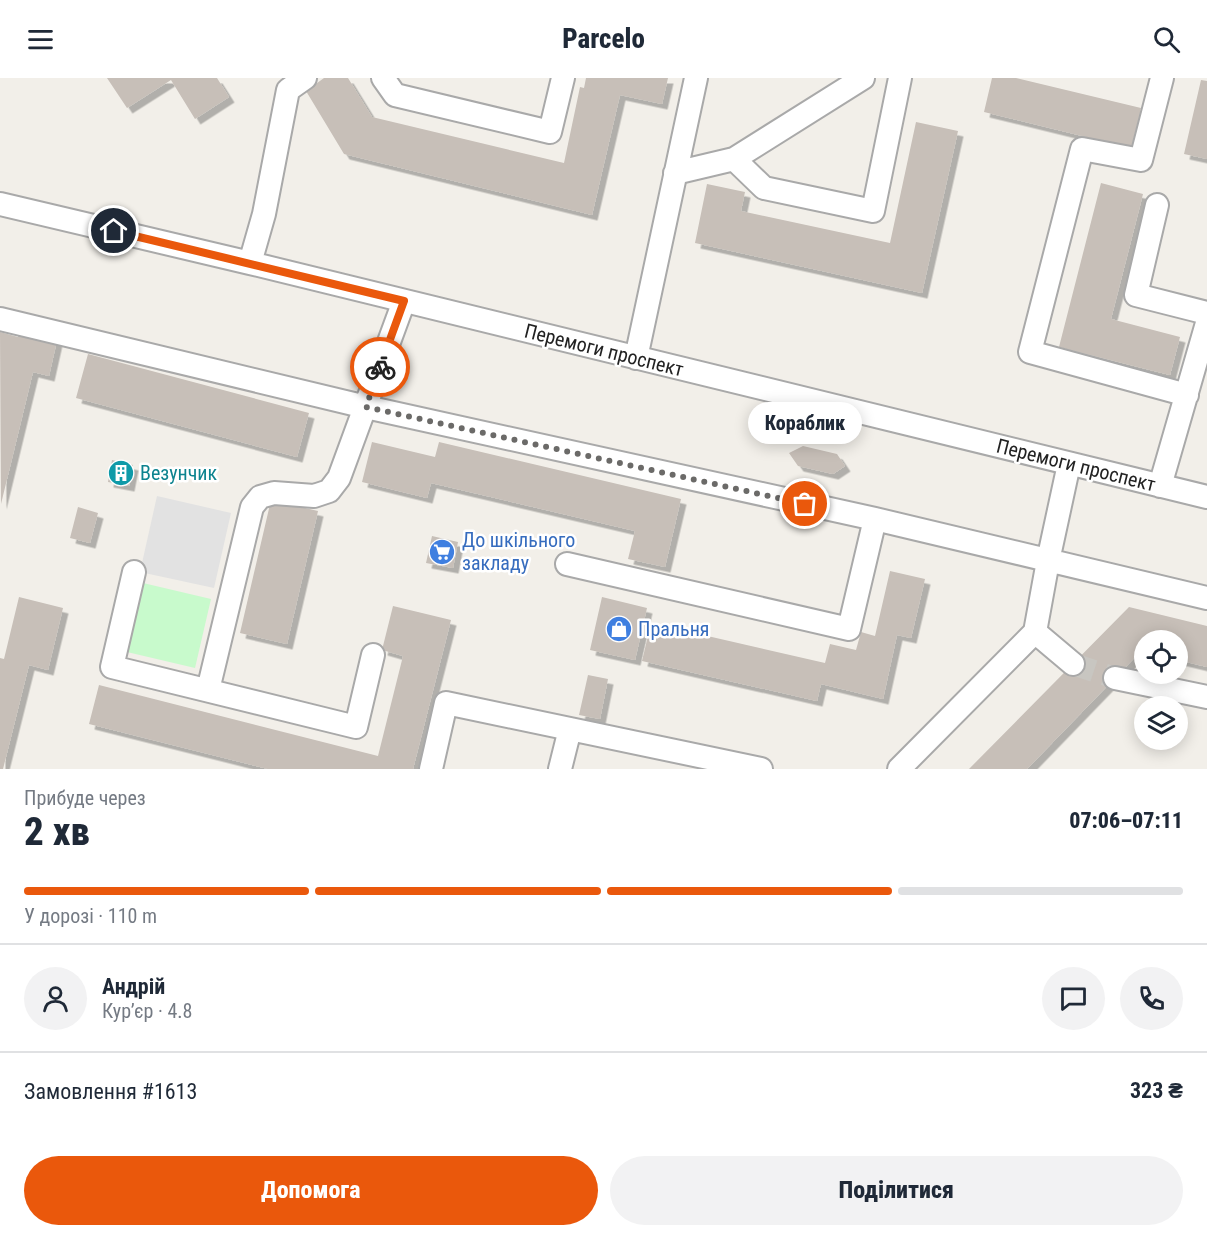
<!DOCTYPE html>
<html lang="uk">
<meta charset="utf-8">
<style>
:root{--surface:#fff;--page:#f2f2f3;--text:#1f2937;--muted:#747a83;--line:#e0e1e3;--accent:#ea580c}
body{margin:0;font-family:"Roboto Condensed",sans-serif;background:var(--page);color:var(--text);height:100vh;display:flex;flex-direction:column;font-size:22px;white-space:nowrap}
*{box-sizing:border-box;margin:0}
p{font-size:20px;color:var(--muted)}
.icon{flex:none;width:33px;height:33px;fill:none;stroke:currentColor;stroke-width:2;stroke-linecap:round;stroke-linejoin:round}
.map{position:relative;height:691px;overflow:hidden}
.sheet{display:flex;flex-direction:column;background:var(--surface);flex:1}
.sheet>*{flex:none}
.controls{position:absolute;left:1134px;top:552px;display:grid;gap:12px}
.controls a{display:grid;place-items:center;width:54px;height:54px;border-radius:50%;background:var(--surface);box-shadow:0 3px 15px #0003;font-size:30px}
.pin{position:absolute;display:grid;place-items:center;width:51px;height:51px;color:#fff;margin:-26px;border:3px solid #fff;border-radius:50%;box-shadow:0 2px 6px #0007}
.courier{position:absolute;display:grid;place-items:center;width:60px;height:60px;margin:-30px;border:4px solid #ea580c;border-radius:50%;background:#fff;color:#222;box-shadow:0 2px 8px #0007}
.bubble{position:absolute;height:42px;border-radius:21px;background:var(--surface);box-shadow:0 3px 15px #0003;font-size:20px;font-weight:800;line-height:42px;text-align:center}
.overview em{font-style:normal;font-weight:800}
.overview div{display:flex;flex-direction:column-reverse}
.overview{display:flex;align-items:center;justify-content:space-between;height:102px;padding:0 24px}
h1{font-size:39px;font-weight:800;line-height:45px}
.bar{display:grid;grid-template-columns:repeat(4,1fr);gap:9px 6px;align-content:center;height:72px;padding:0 24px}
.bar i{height:8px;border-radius:4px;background:var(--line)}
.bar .active{background:var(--accent)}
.bar p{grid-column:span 4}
.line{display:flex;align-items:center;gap:15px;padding:0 24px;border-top:2px solid var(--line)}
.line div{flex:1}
.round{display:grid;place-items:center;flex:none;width:63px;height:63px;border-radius:32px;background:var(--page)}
.action{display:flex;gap:12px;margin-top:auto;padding:12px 24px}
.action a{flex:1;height:69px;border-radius:36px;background:var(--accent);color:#fff;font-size:24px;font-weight:800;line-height:69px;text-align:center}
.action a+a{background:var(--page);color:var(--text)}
header{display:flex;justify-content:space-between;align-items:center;height:78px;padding:0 24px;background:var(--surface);font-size:27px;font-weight:800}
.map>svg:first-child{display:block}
</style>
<header><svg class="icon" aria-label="menu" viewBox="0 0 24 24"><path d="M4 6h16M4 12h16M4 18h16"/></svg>Parcelo<svg class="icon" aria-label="search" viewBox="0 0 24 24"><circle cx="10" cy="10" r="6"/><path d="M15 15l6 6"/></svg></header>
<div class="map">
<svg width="1207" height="691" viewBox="0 0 1207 691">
<defs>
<filter id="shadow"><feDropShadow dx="5.5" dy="5.5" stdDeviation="0" flood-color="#0004"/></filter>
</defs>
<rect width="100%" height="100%" fill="#f2efe9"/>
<!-- park -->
<path fill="#c8facc" d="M143 505 211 521 195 590 127 574Z"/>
<!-- parking -->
<path fill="#e2e2e2" d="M157 418 231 435 214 510 140 494Z"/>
<!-- building -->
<path fill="#c7bfb8" filter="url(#shadow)" d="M107 0H217L229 19 195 41 171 2 127 30Z
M324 0H348L372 39 564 85 580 9 584 10 586 0H668L662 26 620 17 592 137 344 76 306 13Z
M992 0H1016L1141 30 1131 70 984 34Z
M1201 2 1207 3V81L1184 76Z
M916 44 958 53 922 215 695 165 707 106 745 114 741 133 890 165Z
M1101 105 1143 116 1111 241 1180 259 1170 297 1059 269Z
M20 249 58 258 49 298 33 294 1 426 0 254 18 259Z
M88 276 309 335 297 379 76 320Z
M372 364 435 379 439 364 681 421 665 489 628 481 635 453 431 405 427 420 362 404Z
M803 368 837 376 845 388 833 396 798 388 789 375Z
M112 382 133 387 129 408 108 404Z
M271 422 318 433 287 566 240 555Z
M78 429 98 435 90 465 70 460Z
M432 458 458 464 453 490 426 485Z
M890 493 925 501 911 560 897 557 883 621 821 606 817 623 642 583 651 545 825 585 830 566 856 572 861 554 875 558Z
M19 519 63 530 48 592 29 587 3 691H0V580L4 581Z
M602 519 647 530 635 582 590 572Z
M393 528 451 542 413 691H268L89 646 99 607 378 678 403 578 382 572Z
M1129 529 1207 548V589L1178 582V562H1144V574L1141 573 1027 691H969Z
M588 597 608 601 600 641 579 637Z"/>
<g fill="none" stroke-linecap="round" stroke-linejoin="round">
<!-- minor-tunnel -->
<path stroke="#c8c6c1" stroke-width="22" stroke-dasharray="22 11" stroke-linecap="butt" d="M1073 586 1115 600"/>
<!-- minor casing -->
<g stroke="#a9a9a9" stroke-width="26">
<path id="minor" d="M383 0 395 17 550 54 563 0
M1162 0 1141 82 1082 71 1030 274 1187 317
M734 81 764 110 873 133 900 0
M675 95 734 81 863 0
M0 126 250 185 1207 419
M1157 127 1136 217 1207 235
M250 185 264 136 288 12 305 0
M0 241 366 329 875 441 1207 520
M636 280 696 0
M1160 408 1207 245
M567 486 849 551 875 441
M134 494 112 589 356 649 373 577
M1035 554 1073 586
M1115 600 1207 619
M208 612 252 429 260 419 274 415 314 418 329 413 339 400 404 223
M431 691 446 625 761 691
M560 691 570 651
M899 691 1035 554 1048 483 1069 386"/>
</g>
<!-- minor -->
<use href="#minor" stroke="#fff" stroke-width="22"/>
</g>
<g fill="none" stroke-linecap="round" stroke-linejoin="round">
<!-- done -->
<path stroke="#6b6a68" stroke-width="6" stroke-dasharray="0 10.8" d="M380 289 366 329 805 426"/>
<!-- route -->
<path stroke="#ea580c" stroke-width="8" d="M114 153 404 223 380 289"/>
</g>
<!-- icons -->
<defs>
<g id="building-disc" transform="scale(1.35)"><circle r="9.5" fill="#0f9aa8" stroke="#fff"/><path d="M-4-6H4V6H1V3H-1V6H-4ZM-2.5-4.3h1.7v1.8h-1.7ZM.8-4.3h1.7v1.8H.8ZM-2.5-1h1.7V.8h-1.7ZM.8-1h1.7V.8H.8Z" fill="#fff"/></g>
<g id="supermarket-disc" transform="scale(1.35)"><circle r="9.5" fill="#3f7fe0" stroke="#fff"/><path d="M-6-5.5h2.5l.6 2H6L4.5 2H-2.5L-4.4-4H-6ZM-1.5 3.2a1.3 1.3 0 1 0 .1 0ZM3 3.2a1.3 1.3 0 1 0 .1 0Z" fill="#fff"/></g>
<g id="shop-disc" transform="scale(1.35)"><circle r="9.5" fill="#3f7fe0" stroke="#fff"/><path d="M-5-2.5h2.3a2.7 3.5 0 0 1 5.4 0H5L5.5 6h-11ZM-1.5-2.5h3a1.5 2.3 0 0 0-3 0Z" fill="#fff"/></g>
</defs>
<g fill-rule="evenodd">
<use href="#building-disc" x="121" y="395"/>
<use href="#supermarket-disc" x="442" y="474"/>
<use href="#shop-disc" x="619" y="551"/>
</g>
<g text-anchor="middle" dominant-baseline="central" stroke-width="5" stroke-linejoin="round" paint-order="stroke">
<!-- street labels -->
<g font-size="20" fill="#222" stroke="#fff">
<text transform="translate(604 272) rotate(14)">Перемоги проспект</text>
<text transform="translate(1076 387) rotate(14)">Перемоги проспект</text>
</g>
<!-- culture labels -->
<g font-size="20" fill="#0d838f" stroke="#fff" text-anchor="start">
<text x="140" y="395">Везунчик</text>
</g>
<!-- shop labels -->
<g font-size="20" fill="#366cbe" stroke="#fff" text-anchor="start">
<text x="462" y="462">До шкільного<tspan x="462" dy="23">закладу</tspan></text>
<text x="638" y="551">Пральня</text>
</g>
</g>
</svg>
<div class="controls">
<a><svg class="icon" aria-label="locate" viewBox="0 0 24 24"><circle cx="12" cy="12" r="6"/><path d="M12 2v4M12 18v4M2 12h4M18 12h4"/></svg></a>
<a><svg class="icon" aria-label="layers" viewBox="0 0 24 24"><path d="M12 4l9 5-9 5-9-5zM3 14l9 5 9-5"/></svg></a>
</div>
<div class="pin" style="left:805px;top:426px;background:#ea580c"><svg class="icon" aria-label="bag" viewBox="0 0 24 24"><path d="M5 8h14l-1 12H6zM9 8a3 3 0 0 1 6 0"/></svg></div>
<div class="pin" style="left:114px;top:153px;background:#1f2937"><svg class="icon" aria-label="home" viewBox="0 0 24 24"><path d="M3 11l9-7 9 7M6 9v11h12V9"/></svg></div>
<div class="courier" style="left:380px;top:289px"><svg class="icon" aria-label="bike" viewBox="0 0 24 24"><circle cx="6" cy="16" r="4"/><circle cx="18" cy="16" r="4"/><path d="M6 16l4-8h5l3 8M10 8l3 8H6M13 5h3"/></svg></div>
<div class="bubble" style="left:748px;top:324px;width:114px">Кораблик</div>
</div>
<section class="sheet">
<div class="overview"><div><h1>2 хв</h1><p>Прибуде через</p></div><em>07:06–07:11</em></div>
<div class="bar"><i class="active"></i><i class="active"></i><i class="active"></i><i></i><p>У дорозі · 110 m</p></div>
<div class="line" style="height:108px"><a class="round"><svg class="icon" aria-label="person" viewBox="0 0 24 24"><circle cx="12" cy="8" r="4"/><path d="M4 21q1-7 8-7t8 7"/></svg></a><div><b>Андрій</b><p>Кур’єр · 4.8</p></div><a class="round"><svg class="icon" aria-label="chat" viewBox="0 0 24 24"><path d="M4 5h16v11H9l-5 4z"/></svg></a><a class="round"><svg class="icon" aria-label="phone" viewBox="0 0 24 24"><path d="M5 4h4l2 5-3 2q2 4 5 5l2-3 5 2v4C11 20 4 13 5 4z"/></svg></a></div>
<div class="line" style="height:78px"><div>Замовлення #1613</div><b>323 ₴</b></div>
<div class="action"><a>Допомога</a><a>Поділитися</a></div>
</section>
